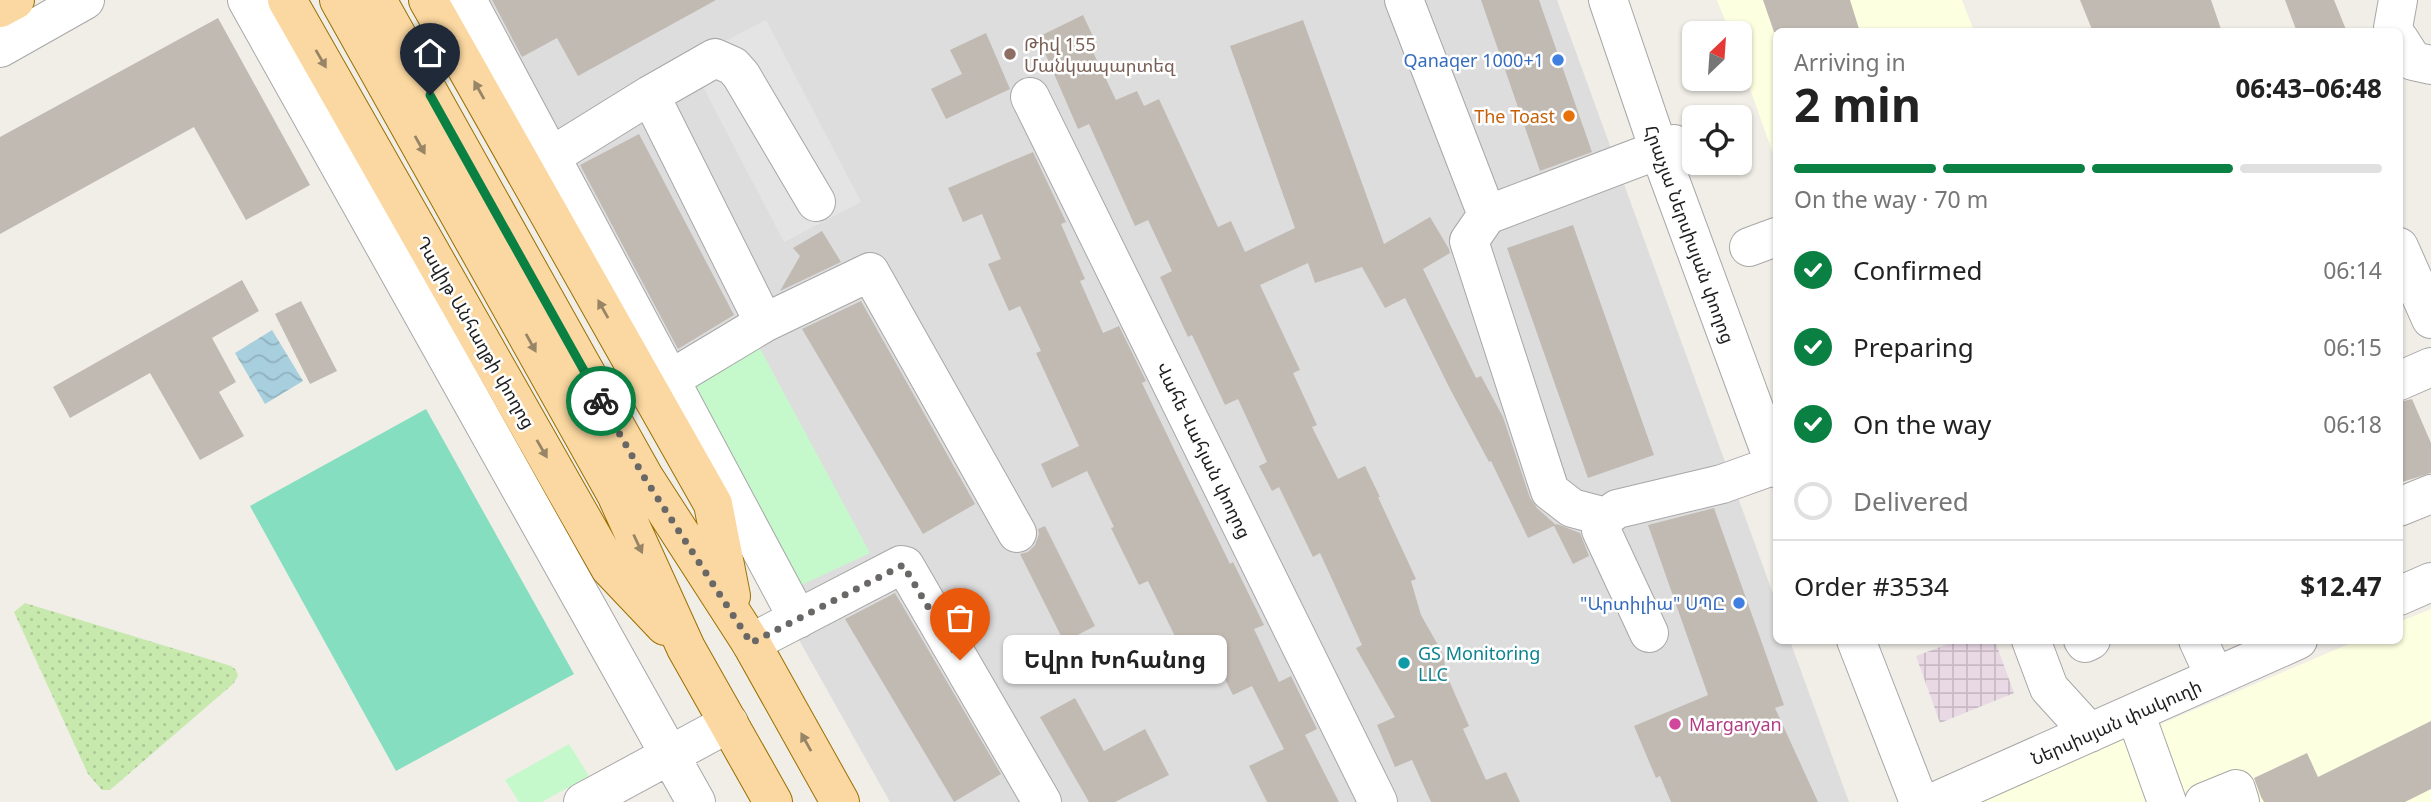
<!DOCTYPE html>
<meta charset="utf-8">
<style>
:root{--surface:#fff;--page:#f6f6f6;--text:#222;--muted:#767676;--line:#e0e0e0;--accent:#0b8043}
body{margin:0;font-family:"Noto Sans","Noto Sans Armenian",sans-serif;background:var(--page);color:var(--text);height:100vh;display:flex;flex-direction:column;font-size:26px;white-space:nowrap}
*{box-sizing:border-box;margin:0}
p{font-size:23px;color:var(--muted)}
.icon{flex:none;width:38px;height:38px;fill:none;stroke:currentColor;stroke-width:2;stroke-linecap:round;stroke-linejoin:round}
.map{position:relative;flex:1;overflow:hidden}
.panel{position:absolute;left:1773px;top:28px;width:630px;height:616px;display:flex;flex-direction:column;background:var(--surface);border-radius:10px;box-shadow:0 2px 5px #0004}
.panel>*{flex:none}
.needle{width:46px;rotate:25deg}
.buttons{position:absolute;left:1682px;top:21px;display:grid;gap:14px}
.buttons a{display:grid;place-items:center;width:70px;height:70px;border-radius:10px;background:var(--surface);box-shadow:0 2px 5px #0004;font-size:35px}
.pin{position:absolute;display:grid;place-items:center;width:60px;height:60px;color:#fff;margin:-72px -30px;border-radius:50% 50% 50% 0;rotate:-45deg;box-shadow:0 0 7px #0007}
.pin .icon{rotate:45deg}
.courier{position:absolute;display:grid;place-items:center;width:70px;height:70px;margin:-35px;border:5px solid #0b8043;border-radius:50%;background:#fff;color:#222;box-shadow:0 2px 9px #0007}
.bubble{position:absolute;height:49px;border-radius:10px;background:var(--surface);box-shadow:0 2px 5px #0004;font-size:23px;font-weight:700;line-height:49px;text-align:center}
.headline em{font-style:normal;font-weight:700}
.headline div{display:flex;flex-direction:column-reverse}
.headline{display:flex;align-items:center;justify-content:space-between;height:119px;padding:0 21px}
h1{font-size:46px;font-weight:700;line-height:52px}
.bar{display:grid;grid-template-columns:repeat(4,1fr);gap:10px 7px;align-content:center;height:84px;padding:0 21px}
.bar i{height:9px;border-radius:5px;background:var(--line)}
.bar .current{background:var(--accent)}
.bar p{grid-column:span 4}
.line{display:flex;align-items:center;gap:18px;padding:0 21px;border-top:2px solid var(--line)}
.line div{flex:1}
ol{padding:0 21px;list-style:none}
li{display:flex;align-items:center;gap:21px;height:77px}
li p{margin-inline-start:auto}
li .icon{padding:7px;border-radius:50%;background:var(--accent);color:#fff;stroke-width:4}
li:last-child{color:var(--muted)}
li i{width:38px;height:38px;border:4px solid var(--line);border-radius:50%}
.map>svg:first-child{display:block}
</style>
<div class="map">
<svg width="2431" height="802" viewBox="0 0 2431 802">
<defs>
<pattern id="industrial-grid" width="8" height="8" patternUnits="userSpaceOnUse" patternTransform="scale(1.75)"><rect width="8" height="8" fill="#e9d9e5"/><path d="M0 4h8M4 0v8" fill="none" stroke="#c8bac4"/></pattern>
<pattern id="grass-dots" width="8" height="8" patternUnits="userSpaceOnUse" patternTransform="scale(1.75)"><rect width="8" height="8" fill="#c8e9ae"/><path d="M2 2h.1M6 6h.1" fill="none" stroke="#acc895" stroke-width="1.8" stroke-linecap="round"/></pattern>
<pattern id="water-waves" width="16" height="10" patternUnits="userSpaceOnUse" patternTransform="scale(1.75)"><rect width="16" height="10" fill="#a8cfdd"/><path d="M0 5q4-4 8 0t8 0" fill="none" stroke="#90b1bd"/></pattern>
</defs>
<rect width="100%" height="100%" fill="#f0eee7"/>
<!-- residential -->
<path fill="#dedddd" d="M440 0H1557L1776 602V640L1790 641 1849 802H890Z"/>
<!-- industrial -->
<path fill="url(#industrial-grid)" d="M1959 640 1995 641 2014 693 1940 723 1916 656Z"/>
<!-- education -->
<path fill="#fdffe1" d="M1717 0H1962L1974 31 1776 32V162L1740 61V33H1730Z
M2431 609V802H1977L2356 641 2399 640V622Z"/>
<!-- grass -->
<path fill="url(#grass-dots)" d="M25 603 231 666 236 670 238 676 233 684 110 790H102L88 774 14 612Z"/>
<!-- park -->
<path fill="#c5f9cc" d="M757 343 870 553 793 589 680 383Z
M569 744 589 776 542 802H519L505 780Z"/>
<!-- pitch -->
<path fill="#86dec0" d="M426 409 574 674 396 771 250 506Z"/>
<!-- parking -->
<path fill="#e4e4e4" d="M766 20 861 202 784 242 689 60Z"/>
<!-- water -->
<path fill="url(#water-waves)" d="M272 330 303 381 265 404 235 353Z"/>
<!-- building -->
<path fill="#c1bab3" d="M492 0H716L578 76 557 38 522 57Z
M1481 0H1539L1592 152 1540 171Z
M1763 0H1850L1860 32H1774Z
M2080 0H2211L2222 32H2093Z
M2285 0H2334L2347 32H2297Z
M1083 15 1098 47 1092 50 1116 100 1137 91 1144 106 1159 99 1218 227 1231 221 1245 252 1295 228 1230 46 1303 20 1384 244 1430 217 1449 249 1450 253 1423 269 1476 378 1481 376 1503 417 1530 498 1537 508 1556 525 1528 538 1491 461 1489 462 1449 387 1405 298 1385 308 1362 267 1315 283 1308 263 1260 285 1300 370 1293 373 1317 425 1312 427 1338 479 1365 466 1380 497H1378L1416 579 1411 581 1421 615 1443 654 1447 676 1469 726 1463 729 1486 780 1506 772 1520 802H1431L1412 760 1395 767 1377 725 1395 717 1356 648 1362 645 1320 553 1313 557 1279 487 1272 491 1259 466 1267 462 1238 399 1225 405 1192 335 1188 337 1160 277 1172 271 1148 220 1135 226 1089 124 1078 129 1038 37Z
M218 18 310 185 246 220 194 127 0 234V137Z
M986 33 1010 89 946 119 931 89 962 74 950 50Z
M639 134 734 315 678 349 580 165Z
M1033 152 1066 222 1061 224 1085 279 1080 281 1103 333 1119 326 1146 381 1142 383 1189 480 1230 564 1233 562 1264 625 1254 629 1279 682 1291 676 1317 729 1305 735 1339 802H1267L1249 766 1284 749 1252 686 1233 695 1210 650 1187 661 1148 581 1139 585 1111 528 1114 527 1087 471 1052 488 1041 464 1079 446 1036 353 1041 351 1020 306 1009 311 988 264 1001 259 982 214 963 222 948 188Z
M1573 225 1654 455 1588 478 1507 248Z
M822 231 841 262 780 291 800 256 793 248Z
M242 280 259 311 212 338 236 382 219 392 244 436 200 460 150 373 70 418 53 387Z
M301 301 337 371 310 384 275 314Z
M861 301 975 504 923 534 802 329Z
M2412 399 2431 443V473L2399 483V402Z
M1714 508 1784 705 1775 708 1818 802H1671L1660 776 1656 778 1634 726 1708 695 1648 525Z
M1557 524 1580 533 1589 556 1573 564 1554 526Z
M1045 526 1095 626 1064 642 1020 554 1028 552 1035 545 1039 534 1038 529Z
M895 593 1001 774 954 802 845 619Z
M1075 698 1104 751 1145 729 1169 775 1115 802H1089L1040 717Z
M2431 721V789L2405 802H2264L2261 797 2254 778 2307 753 2318 777Z"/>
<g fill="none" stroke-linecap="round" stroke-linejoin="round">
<!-- minor casing -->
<g stroke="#a7a7a7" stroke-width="40">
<path id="minor" d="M247 0 696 802
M467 0 798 619
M1404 0 1487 215
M1608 0 1659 150 1776 468
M2395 32 2393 28 2398 0
M2399 39 2413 61 2431 65
M0 48 85 0
M1030 97 1378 802
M550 157 650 95
M1749 247 1776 237
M2399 247 2431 319
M764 323 650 95 715 58 733 66 741 75 816 202
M669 380 764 323 870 272 1017 533
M2399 381 2431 367
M2399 507 2431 494
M1606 517 1572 508 1550 491 1469 241 1487 215 1674 144
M2399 596 2431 582
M1649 633 1601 530 1606 517 1617 509 1722 484 1775 465
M1856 640 1919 802
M2031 640 2049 688 2090 733
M2083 640 2085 643 2091 640
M2198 640 2215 677
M751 643 901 565 905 566 1042 802
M2135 713 2167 802
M583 802 729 723
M1934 802 2298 640
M2204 802 2236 789 2240 802"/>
</g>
<!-- major casing -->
<g stroke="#9a6f02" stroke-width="40">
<path id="major" d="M287 0 610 568 665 626
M339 0 616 494 686 648 773 802
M377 0 644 477 751 643 840 802
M428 0 713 504 731 596
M0 8 15 0"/>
</g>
<!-- minor -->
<use href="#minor" stroke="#fff" stroke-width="38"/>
<!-- major -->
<use href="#major" stroke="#fbd8a1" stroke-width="38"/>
</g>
<!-- one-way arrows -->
<defs><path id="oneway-solid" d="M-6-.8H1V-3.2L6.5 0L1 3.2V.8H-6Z" transform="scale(1.75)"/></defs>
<g fill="#988567">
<use href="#oneway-solid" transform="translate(321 59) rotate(60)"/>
<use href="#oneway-solid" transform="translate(479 90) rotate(-119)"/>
<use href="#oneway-solid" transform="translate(420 145) rotate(61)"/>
<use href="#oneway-solid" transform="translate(603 309) rotate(-119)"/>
<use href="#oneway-solid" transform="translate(531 343) rotate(61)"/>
<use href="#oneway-solid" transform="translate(542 449) rotate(60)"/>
<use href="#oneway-solid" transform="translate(638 544) rotate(65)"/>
<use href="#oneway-solid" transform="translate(806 742) rotate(-119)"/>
</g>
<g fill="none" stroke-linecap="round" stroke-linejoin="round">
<!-- done -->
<path stroke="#696866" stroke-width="7" stroke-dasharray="0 12.6" d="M601 401 644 477 751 643 903 565 960 660"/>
<!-- route -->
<path stroke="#0b8043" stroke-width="9" d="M430 95 601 401"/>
</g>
<!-- markers -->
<circle fill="#8d6e63" stroke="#fff" stroke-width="2.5" cx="1010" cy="54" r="7"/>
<g fill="#3f7fe0" stroke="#fff" stroke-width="2.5">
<circle cx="1558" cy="60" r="7"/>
<circle cx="1739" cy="603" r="7"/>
</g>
<circle fill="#e8710a" stroke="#fff" stroke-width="2.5" cx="1569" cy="116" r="7"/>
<circle fill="#0f9aa8" stroke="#fff" stroke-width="2.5" cx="1404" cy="663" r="7"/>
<circle fill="#d1479c" stroke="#fff" stroke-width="2.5" cx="1675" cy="724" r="7"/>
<g text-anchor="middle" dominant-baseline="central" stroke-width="5" stroke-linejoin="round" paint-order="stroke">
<!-- education labels -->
<g font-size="18" fill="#785e54" stroke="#fff" text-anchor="start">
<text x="1024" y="44">Թիվ 155<tspan x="1024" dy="21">Մանկապարտեզ</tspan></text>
</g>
<!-- shop labels -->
<g font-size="18" fill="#366cbe" stroke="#fff" text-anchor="end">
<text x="1544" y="60">Qanaqer 1000+1</text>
<text x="1725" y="603">"Արտիլիա" ՍՊԸ</text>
</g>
<!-- food labels -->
<g font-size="18" fill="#c56008" stroke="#fff" text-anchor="end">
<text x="1555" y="116">The Toast</text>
</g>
<!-- street labels -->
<g font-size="18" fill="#202020" stroke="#fff">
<text transform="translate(1690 234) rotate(70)">Հրաչյա Ներսիսյան փողոց</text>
<text transform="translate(476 332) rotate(60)">Դավիթ Անհաղթի փողոց</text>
<text transform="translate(1204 450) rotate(64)">Վահե Վահյան փողոց</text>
<text transform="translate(2116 722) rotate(-24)">Ներսիսյան փակուղի</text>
</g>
<!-- culture labels -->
<g font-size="18" fill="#0d838f" stroke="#fff" text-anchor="start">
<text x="1418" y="653">GS Monitoring<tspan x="1418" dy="21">LLC</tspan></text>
</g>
<!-- hotel labels -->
<g font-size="18" fill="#b23c85" stroke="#fff" text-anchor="start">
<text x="1689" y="724">Margaryan</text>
</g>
</g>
</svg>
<div class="buttons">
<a><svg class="needle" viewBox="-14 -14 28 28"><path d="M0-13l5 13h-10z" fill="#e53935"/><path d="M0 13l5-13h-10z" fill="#767676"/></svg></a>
<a><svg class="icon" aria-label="locate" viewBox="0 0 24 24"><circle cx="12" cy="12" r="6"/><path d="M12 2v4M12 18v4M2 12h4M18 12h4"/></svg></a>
</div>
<div class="pin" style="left:960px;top:660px;background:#ea580c"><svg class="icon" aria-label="bag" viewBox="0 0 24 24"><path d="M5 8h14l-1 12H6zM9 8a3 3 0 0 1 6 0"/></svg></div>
<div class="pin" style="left:430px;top:95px;background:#1f2937"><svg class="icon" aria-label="home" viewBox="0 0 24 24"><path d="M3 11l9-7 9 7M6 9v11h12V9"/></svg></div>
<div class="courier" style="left:601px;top:401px"><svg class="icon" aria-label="bike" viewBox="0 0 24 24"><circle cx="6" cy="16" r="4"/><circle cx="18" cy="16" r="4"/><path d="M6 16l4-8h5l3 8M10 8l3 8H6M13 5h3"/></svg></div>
<div class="bubble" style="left:1003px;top:635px;width:224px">Եվրո Խոհանոց</div>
<section class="panel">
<div class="headline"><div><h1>2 min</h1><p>Arriving in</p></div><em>06:43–06:48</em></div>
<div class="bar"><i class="current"></i><i class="current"></i><i class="current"></i><i></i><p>On the way · 70 m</p></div>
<ol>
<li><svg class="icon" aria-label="check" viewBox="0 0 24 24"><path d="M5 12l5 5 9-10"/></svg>Confirmed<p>06:14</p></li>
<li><svg class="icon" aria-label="check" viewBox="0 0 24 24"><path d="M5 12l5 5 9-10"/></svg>Preparing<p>06:15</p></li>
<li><svg class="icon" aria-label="check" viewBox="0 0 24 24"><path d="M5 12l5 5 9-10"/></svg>On the way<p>06:18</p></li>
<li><i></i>Delivered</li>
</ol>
<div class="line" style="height:91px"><div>Order #3534</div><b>$12.47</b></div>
</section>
</div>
